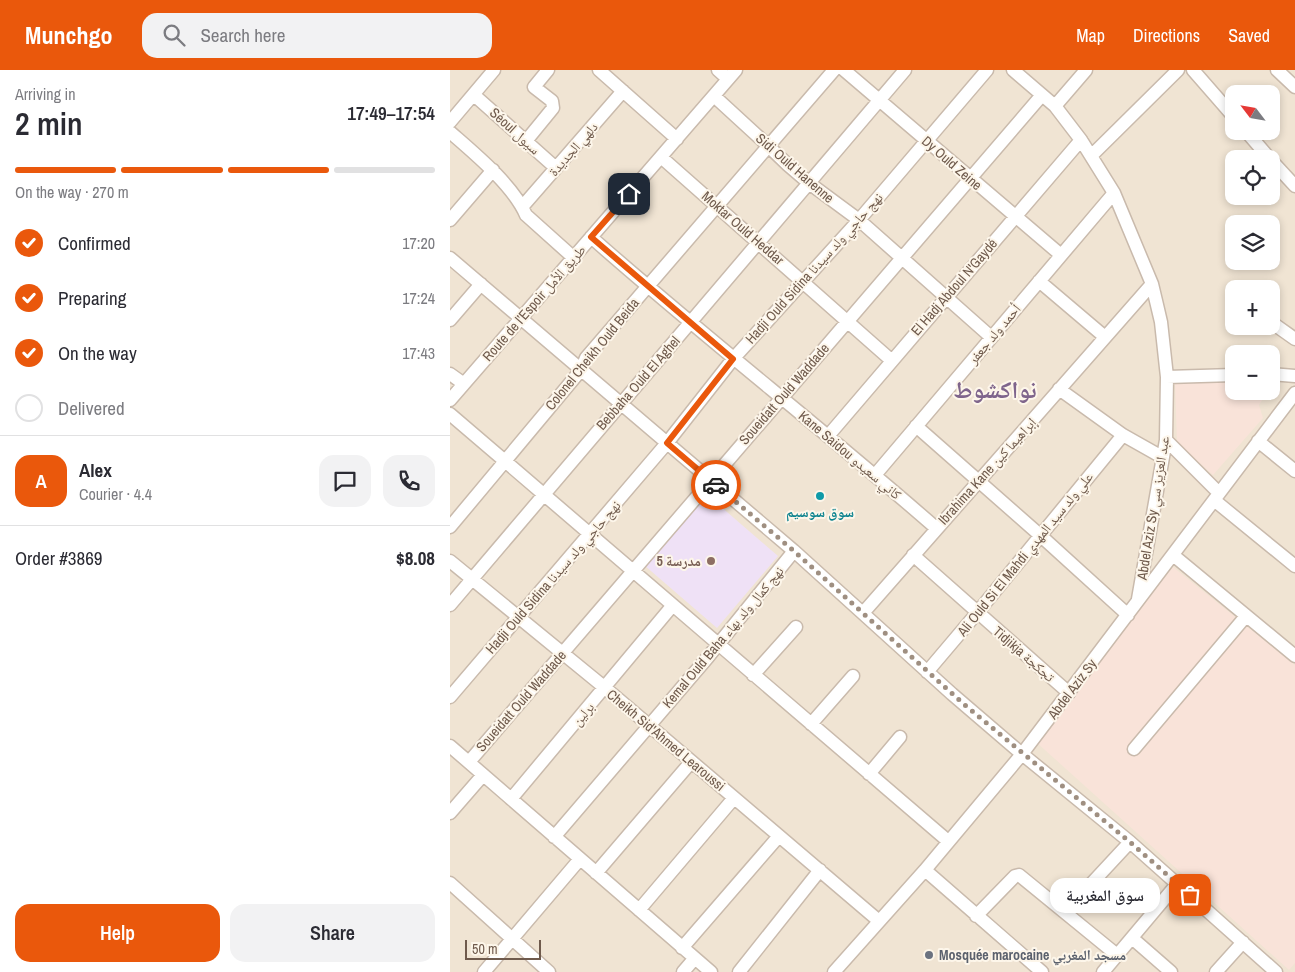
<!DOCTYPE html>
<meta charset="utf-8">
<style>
:root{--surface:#fff;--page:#f2f2f3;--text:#2b2b33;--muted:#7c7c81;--line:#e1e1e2;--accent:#ea580c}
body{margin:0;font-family:"Archivo Narrow","Noto Naskh Arabic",sans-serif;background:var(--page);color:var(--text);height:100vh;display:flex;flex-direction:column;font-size:19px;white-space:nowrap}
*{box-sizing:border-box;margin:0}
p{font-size:16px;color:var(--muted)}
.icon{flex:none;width:28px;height:28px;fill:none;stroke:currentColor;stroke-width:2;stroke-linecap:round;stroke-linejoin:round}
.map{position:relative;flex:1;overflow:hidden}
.side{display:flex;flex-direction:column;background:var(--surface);width:450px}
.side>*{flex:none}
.needle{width:32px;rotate:301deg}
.controls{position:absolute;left:775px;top:15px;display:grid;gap:10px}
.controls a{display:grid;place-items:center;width:55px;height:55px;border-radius:10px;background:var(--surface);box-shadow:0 2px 8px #0003;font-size:25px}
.scale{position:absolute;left:15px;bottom:12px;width:76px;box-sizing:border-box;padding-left:5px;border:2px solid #6f5a4c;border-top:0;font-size:14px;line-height:18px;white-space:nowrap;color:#6f5a4c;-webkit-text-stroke:4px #fdf6ea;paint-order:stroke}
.pin{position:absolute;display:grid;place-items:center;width:42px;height:42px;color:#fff;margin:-21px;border-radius:10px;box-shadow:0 2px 8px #0006}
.courier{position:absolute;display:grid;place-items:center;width:50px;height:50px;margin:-25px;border:4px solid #ea580c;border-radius:50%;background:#fff;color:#222;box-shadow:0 1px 6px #0007}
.bubble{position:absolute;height:35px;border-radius:15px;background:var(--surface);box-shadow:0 2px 8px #0003;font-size:16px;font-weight:600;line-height:35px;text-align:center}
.overview em{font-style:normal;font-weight:600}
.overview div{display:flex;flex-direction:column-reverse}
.overview{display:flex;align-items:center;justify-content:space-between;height:85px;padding:0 15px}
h1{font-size:32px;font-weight:600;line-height:38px}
.bar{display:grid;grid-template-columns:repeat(4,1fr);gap:8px 5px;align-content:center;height:60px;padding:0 15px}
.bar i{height:6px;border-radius:4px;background:var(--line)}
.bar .on{background:var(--accent)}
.bar p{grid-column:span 4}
.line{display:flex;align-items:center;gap:12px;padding:0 15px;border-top:1px solid var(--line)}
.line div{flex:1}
.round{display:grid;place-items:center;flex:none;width:52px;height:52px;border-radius:15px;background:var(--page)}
ol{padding:0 15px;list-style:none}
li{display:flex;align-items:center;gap:15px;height:55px}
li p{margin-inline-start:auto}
li .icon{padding:5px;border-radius:50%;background:var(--accent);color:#fff;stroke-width:4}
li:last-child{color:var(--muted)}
li i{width:28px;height:28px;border:2px solid var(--line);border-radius:50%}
.action{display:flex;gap:10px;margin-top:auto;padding:10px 15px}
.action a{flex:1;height:58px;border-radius:15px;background:var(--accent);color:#fff;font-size:20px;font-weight:600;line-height:58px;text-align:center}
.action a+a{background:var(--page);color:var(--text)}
header{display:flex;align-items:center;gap:30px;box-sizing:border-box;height:70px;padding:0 25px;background:var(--accent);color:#fff}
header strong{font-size:24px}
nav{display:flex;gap:28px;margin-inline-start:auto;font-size:18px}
.search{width:350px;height:45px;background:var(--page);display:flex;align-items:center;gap:12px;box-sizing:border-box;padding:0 18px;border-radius:15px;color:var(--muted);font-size:19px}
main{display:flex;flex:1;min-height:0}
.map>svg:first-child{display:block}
</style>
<header>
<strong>Munchgo</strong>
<div class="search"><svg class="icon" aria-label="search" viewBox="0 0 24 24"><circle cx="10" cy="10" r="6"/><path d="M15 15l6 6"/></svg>Search here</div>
<nav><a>Map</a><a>Directions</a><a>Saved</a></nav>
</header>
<main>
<section class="side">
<div class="overview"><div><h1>2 min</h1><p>Arriving in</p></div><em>17:49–17:54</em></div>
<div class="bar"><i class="on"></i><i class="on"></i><i class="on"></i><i></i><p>On the way · 270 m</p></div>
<ol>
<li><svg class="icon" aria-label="check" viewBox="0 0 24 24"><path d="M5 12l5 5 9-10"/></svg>Confirmed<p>17:20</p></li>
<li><svg class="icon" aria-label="check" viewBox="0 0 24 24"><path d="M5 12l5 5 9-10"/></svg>Preparing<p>17:24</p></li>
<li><svg class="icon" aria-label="check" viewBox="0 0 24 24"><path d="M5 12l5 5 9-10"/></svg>On the way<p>17:43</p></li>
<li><i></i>Delivered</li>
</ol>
<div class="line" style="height:90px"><b class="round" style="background:var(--accent);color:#fff">A</b><div><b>Alex</b><p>Courier · 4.4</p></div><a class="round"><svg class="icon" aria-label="chat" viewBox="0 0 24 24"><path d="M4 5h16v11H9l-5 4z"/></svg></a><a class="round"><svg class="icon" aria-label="phone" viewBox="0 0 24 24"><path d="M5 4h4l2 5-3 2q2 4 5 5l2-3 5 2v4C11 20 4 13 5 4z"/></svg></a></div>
<div class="line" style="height:65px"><div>Order #3869</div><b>$8.08</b></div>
<div class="action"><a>Help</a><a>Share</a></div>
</section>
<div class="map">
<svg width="845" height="902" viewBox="0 0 845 902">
<rect width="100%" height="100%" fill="#f9f2e4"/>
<!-- residential -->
<path fill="#f0e4d3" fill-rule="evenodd" d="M0 0H845V902H0ZM784 24H821V61H784ZM784 89H821V126H784ZM784 154H821V191H784ZM784 219H821V256H784ZM784 284H821V321H784Z"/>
<!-- commercial -->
<path fill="#f9e3d9" d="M784 312V321H818L809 335 813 348 763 405 727 373 725 313Z
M723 497 845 595V893L839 900 585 671Z"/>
<!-- education -->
<path fill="#efe1f6" d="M255 423 328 486 267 558 194 495Z"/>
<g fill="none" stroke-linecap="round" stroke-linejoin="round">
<!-- minor casing -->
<g stroke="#c9baac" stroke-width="15">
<path id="minor" d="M149 0 227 69
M268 0 278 9
M394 0 611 185
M563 0 605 36 631 70 664 123 702 214 707 235 711 252 717 307 716 370 688 529
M743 0 784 47
M827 0 845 17
M24 25 106 98
M264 26 312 70 338 95 359 113 409 150 541 267
M605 36 636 0
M0 52 44 0
M796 61 820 89
M0 62C24 83 63 115 76 145L124 188
M76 71 103 38 102 31 84 17 98 0
M641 86 728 0
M211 87 441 290
M821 90 845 116
M72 137 173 21
M0 150 43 100
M141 167C254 267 373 359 486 458
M0 188 344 481 502 624 572 684 680 772 826 902
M589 211 655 267
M0 250 31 214
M821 252 845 269
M0 304 14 314
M821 304 845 306
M717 307 784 305
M609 319 673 365 712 387
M0 330 286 0
M0 344 498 771
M466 356 591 466 678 545
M378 366 631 70
M716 370 769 423
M808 371 845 401
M425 405 664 123
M764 430 845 496
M0 457 131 300 136 288 384 0
M463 485 619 623
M723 485 845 586
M0 491 154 617 429 851
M0 535 455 0
M413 543 702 214
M477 602 527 543 673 365
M303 605 346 557
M0 627 217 373 283 289 409 150 537 0
M361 654 403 606
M0 676 261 902
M684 679 796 546
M19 692 592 25
M419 704 450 667
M61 729 223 535
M0 743 33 705
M104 767 258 587 344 481
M475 800 592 902
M146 803 241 692
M0 813 99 902
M189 840 284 728
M615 842 680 772
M526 846 565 806 569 805 667 885
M682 868 721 902
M232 878 329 766
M34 902 130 789
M233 902 245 888
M289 902 370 800
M384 902 475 800 572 684 845 323
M653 902 727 814
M766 902 793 872"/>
</g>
<!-- minor -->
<use href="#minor" stroke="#fff" stroke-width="12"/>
</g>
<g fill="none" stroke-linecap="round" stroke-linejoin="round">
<!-- done -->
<path stroke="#9f8f81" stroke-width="5" stroke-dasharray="0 9" d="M266 415 344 481 516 636 680 772 740 825"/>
<!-- route -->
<path stroke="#ea580c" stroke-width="6" d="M179 124 141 167 283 289 217 373 266 415"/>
</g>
<!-- markers -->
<circle fill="#0f9aa8" stroke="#fdf6ea" stroke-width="2" cx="370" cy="426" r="5"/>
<circle fill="#8d6e63" stroke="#fdf6ea" stroke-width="2" cx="261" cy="491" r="5"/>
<circle fill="#6b7280" stroke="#fdf6ea" stroke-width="2" cx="479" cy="885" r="5"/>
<g text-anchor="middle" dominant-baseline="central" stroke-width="4" stroke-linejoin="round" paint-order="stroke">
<!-- street labels -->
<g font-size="14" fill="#6f5a4c" stroke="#fdf6ea">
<text transform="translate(65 61) rotate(42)">Séoul سيول</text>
<text transform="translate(123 79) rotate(-49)">دلهي الجديدة</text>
<text transform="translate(502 93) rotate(41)">Dy Ould Zeine</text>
<text transform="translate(345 98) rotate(41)">Sidi Ould Hanenne</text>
<text transform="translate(293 158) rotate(41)">Moktar Ould Heddar</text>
<text transform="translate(364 198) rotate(-48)">Hadji Ould Sidina نهج حاجي ولد سيدنا</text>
<text transform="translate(504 217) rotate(-49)">El Hadj Abdoul N'Gaydé</text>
<text transform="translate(84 233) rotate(-49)">Route de l’Espoir طريق الأمل</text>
<text transform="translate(544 264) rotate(-50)">أحمد ولد جعفر</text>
<text transform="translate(142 284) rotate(-51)">Colonel Cheikh Ould Beida</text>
<text transform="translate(188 313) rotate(-49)">Bebbaha Ould El Aghel</text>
<text transform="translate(334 324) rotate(-49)">Soueidatt Ould Waddade</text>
<text transform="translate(400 385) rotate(40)">Kane Saidou كاني سعيدو</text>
<text transform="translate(537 401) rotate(-48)">Ibrahima Kane إبراهيما كين</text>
<text transform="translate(703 438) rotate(-81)">Abdel Aziz Sy عبد العزيز سي</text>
<text transform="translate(575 484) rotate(-51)">Ali Ould Si El Mahdi علي ولد سيد المهدي</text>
<text transform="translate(103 507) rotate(-49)">Hadji Ould Sidina نهج حاجي ولد سيدنا</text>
<text transform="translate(273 567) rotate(-50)">Kemal Ould Baha نهج كمال ولد بهاء</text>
<text transform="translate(574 584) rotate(41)">Tidjikja تجكجة</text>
<text transform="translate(622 619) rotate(-53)">Abdel Aziz Sy</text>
<text transform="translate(71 631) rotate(-49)">Soueidatt Ould Waddade</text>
<text transform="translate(133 644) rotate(-50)">برلين</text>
<text transform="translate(216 670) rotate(40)">Cheikh Sid'Ahmed Learoussi</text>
</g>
<!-- culture labels -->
<g font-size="14" font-weight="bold" fill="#0d838f" stroke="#fdf6ea">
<text x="370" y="442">سوق سوسيم</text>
</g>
<!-- education labels -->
<g font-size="14" font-weight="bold" fill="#785e54" stroke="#fdf6ea" text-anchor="end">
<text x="251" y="491">مدرسة 5</text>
</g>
<!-- worship labels -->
<g font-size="14" font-weight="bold" fill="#5b616d" stroke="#fdf6ea" text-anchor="start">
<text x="489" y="885">Mosquée marocaine مسجد المغربي</text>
</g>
<!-- town labels -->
<g font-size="24" font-weight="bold" fill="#7f658c" stroke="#fdf6ea">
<text x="545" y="319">نواكشوط</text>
</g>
</g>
</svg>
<div class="controls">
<a><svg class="needle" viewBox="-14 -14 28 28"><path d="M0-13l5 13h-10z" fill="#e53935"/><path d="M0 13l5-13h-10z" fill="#7c7c81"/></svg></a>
<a><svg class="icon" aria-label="locate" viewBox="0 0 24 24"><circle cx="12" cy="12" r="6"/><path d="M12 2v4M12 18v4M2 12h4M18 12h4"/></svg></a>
<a><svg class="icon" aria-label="layers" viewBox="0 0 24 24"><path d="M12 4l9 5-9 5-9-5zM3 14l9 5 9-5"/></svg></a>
<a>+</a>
<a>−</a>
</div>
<div class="scale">50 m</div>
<div class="pin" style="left:740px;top:825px;background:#ea580c"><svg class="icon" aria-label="bag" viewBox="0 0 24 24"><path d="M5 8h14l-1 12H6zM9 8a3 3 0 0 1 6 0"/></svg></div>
<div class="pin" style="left:179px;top:124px;background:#1f2937"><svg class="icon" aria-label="home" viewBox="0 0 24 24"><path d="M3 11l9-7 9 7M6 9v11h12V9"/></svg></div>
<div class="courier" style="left:266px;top:415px"><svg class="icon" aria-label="car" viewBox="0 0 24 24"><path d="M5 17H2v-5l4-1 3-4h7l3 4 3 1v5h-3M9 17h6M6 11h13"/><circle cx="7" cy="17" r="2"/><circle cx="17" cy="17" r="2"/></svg></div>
<div class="bubble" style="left:600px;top:808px;width:110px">سوق المغربية</div>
</div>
</main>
